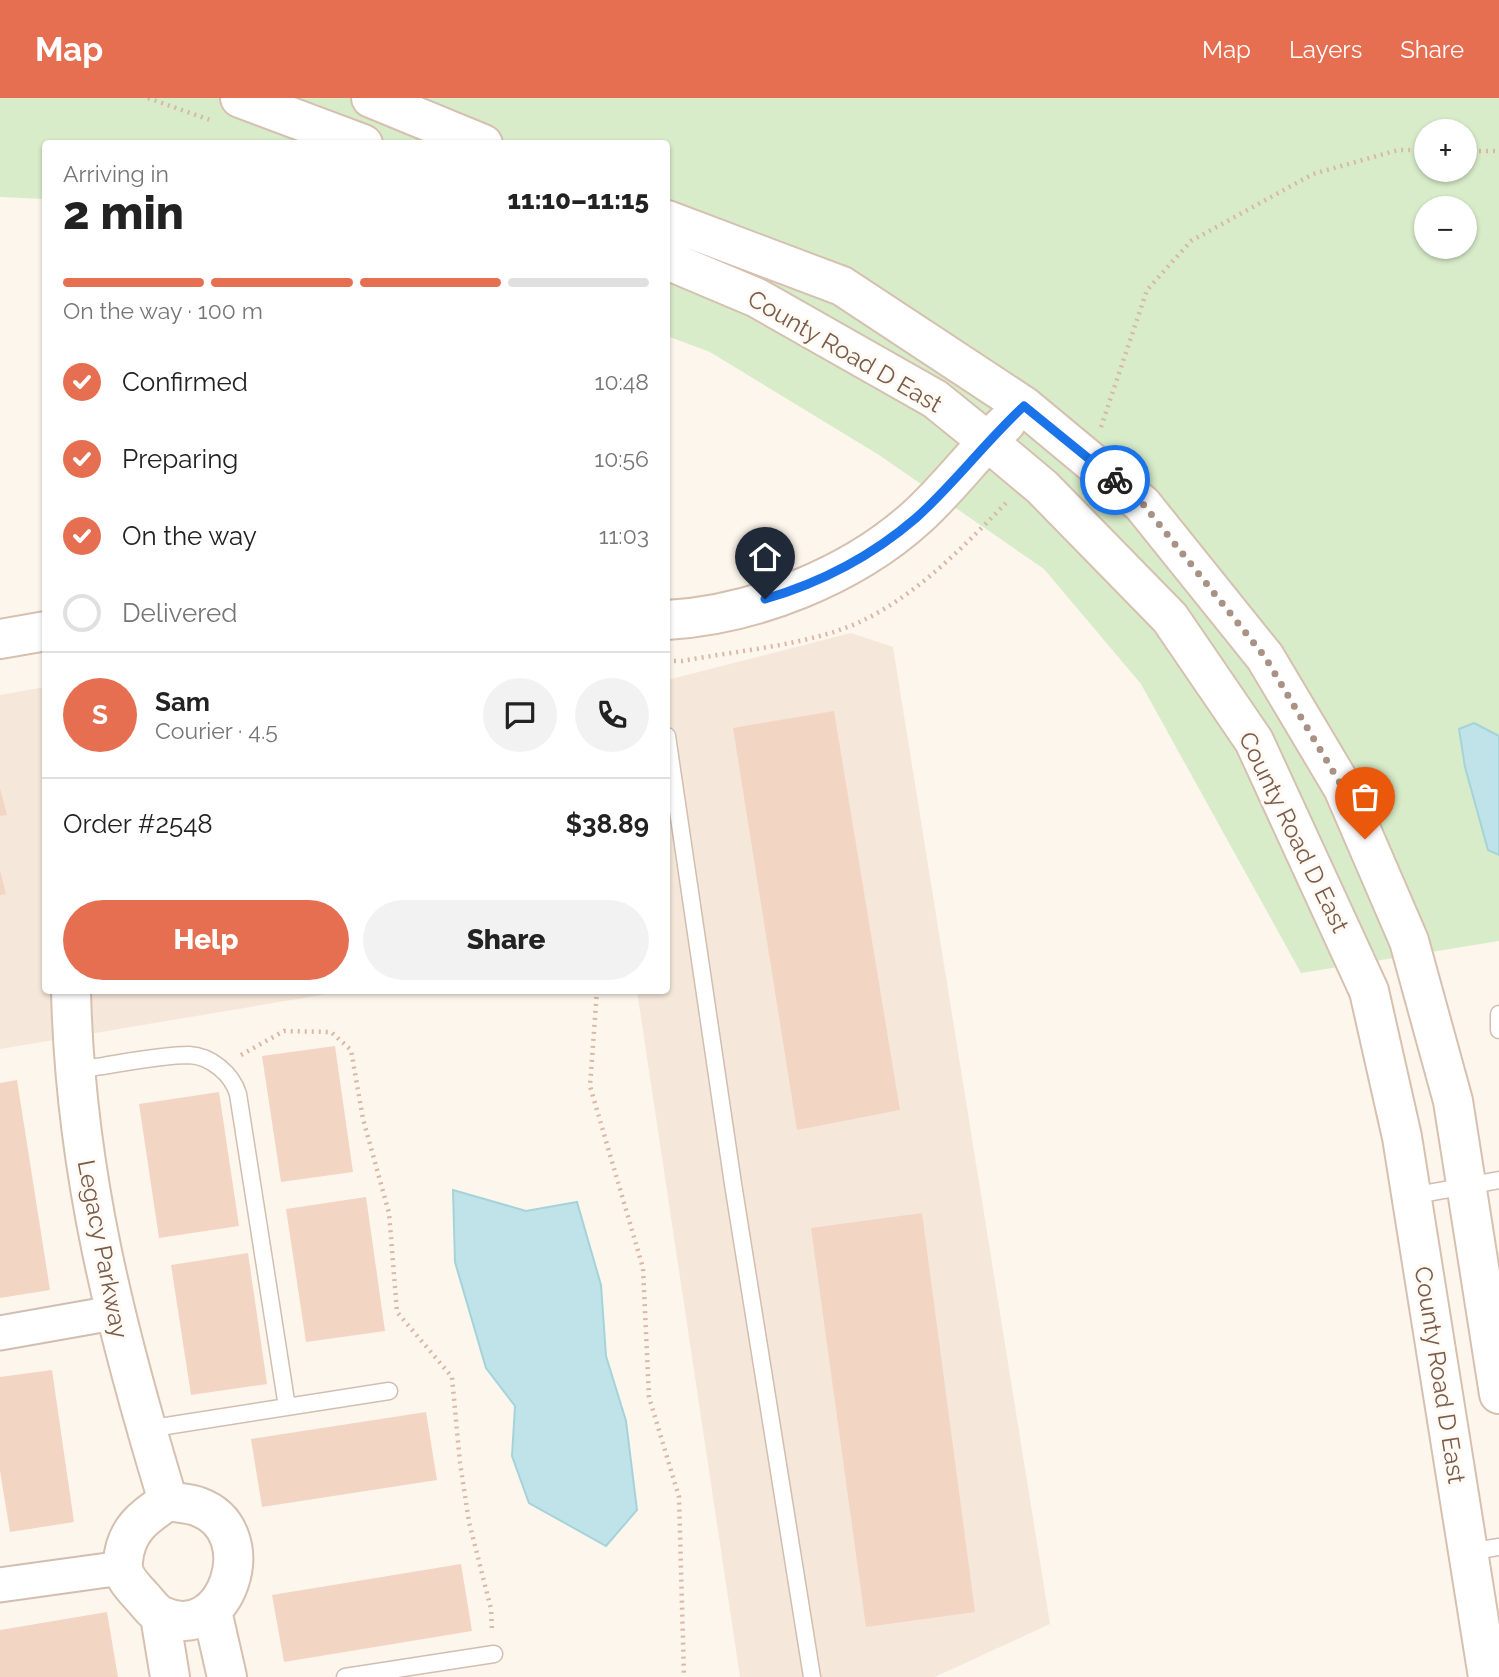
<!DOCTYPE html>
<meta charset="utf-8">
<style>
:root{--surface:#fff;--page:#f2f2f2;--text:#222;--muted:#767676;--line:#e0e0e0;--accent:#e76f51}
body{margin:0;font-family:Raleway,sans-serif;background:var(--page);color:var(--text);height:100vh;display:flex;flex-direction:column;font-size:26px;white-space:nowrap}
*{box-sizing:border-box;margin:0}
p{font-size:23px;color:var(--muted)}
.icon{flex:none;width:38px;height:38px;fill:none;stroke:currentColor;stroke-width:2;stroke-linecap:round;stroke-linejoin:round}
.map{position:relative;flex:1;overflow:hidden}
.sheet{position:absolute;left:42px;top:42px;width:628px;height:854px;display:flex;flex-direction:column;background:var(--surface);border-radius:7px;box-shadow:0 2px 5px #0004}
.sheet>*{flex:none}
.buttons{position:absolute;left:1414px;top:21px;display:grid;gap:14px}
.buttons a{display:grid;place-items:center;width:63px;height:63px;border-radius:50%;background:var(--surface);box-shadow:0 2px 5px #0004;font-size:35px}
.pin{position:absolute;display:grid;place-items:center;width:60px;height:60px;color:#fff;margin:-72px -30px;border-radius:50% 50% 50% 0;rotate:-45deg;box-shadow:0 0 7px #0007}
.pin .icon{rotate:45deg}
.courier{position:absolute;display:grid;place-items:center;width:70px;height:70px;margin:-35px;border:5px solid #1a73e8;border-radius:50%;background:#fff;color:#222;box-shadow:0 2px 9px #0007}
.summary em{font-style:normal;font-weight:800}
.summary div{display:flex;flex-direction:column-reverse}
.summary{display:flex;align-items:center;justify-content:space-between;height:119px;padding:0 21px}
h1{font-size:46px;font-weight:800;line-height:52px}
.bar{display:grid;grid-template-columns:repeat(4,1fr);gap:10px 7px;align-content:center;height:84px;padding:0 21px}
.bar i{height:9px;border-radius:5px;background:var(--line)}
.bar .on{background:var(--accent)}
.bar p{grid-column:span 4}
.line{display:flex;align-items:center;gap:18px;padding:0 21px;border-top:2px solid var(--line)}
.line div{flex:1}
.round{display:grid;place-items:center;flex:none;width:74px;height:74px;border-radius:37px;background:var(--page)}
ol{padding:0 21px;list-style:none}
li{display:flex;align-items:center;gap:21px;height:77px}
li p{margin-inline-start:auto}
li .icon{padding:7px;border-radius:50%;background:var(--accent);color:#fff;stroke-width:4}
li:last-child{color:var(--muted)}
li i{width:38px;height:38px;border:4px solid var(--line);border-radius:50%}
.primary-button{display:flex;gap:14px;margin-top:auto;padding:14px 21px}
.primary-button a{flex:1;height:80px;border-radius:42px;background:var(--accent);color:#fff;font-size:28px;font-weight:800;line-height:80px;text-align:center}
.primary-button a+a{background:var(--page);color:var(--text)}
header{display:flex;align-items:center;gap:42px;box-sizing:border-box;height:98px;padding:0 35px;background:var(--accent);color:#fff}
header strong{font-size:33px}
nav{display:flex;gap:38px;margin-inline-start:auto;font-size:24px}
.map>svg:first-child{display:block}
</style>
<header>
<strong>Map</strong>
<nav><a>Map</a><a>Layers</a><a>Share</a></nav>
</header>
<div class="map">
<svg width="1499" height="1579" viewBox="0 0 1499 1579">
<rect width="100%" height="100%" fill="#fdf6ec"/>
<!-- residential -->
<path fill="#f5e8da" d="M851 535 893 549 1050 1526 935 1579H740L637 893 667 892V582Z
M45 589 46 892 345 893 0 951V597Z"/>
<!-- green -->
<path fill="#d8ecc9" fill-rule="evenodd" d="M0 0H1499V843L1301 875 1141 586 1044 471 879 357 710 254 667 238V46H46L45 101 0 99ZM1426 33H1465V72H1426ZM1426 110H1465V149H1426Z"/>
<!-- water -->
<path fill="#bfe3e8" stroke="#a5d3da" stroke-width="2" d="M1474 625 1499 638V757L1488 752 1465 669 1459 631Z
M453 1092 526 1113 577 1104 601 1187 606 1258 626 1323 637 1412 606 1448 529 1405 512 1358 515 1308 486 1270 455 1164Z"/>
<!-- building -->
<path fill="#f3d5c3" d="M834 613 900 1012 797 1032 733 630Z
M0 690 7 717 0 718Z
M0 772 6 796 0 797Z
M335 948 353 1074 281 1084 262 958Z
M17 982 50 1192 0 1200V985Z
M219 994 239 1128 159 1140 139 1006Z
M366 1099 385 1233 306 1244 286 1111Z
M922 1115 975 1514 866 1529 811 1130Z
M248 1155 267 1286 191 1297 171 1167Z
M52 1272 74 1424 10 1434 0 1373V1279Z
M426 1314 437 1382 262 1409 251 1341Z
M461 1466 472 1533 284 1564 272 1497Z
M107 1514 118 1579H0V1532Z"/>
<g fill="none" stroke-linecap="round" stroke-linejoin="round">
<!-- lane casing -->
<g stroke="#d1beb0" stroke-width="19">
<path id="lane" d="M667 638 733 1086 812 1579
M1499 916V932
M75 972C109 968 156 957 189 957 211 958 232 976 238 996L287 1309
M1411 1098 1499 1082
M147 1331 389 1293
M1468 1454 1499 1449
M345 1579 494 1556"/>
</g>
<!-- street casing -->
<g stroke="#d1beb0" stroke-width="37">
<path id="street" d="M0 1235 113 1215
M0 1487 122 1470"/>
</g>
<!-- secondary casing -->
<g stroke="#d6c0b0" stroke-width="42">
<path id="secondary" d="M240 0 363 46
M371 0 483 46
M667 122 842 188 1024 308 1142 406 1265 559 1343 690 1409 843 1453 1003 1499 1296
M667 162 757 200 935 301 987 343 1042 389 1170 520 1254 643 1369 893 1402 1039 1488 1579
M667 522C754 517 852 478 917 419 949 390 974 355 1006 325
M0 541 46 533
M71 892C75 1073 116 1232 168 1403
M168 1403C178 1405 190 1405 199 1409 265 1434 226 1548 162 1518 155 1515 148 1506 143 1500 134 1490 121 1478 123 1464 125 1433 143 1419 168 1403Z
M212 1513 227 1579
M160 1518 170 1579"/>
</g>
<!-- path -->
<path stroke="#d9b8a5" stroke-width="4.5" stroke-dasharray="2 5" stroke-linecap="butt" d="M148 0 213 23
M1465 53H1499
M1101 329 1147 192 1191 143 1313 76 1398 52H1426
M667 563H682C739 552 816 547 868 520 922 492 965 447 1006 405
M597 892 590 988 643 1170 649 1299 679 1399 684 1579
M241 957 284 933 331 934 351 952 363 1021 389 1115 397 1214 452 1279 460 1365 469 1424 491 1511 492 1533"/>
<!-- lane -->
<use href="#lane" stroke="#fff" stroke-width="16"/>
<!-- street -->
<use href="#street" stroke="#fff" stroke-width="33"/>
<!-- secondary -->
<use href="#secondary" stroke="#fff" stroke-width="38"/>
</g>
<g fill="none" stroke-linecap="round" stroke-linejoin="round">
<!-- done -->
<path stroke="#a89285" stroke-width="7" stroke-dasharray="0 12.6" d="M1115 382 1143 406 1265 559 1343 690 1365 741"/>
<!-- route -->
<path stroke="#1a73e8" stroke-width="9" d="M765 501C820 485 873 457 916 420 954 386 986 343 1024 308L1115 382"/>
</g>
<g text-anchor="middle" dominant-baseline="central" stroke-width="6" stroke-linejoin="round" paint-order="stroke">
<!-- street labels -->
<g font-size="24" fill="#7a5c4d" stroke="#fffaf3">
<text transform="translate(845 253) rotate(30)">County Road D East</text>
<text transform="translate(1294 734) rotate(64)">County Road D East</text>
<text transform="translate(103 1151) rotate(79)">Legacy Parkway</text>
<text transform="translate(1440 1277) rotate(81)">County Road D East</text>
</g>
</g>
</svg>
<div class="buttons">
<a>+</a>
<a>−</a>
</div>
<div class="pin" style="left:1365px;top:741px;background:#ea580c"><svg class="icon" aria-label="bag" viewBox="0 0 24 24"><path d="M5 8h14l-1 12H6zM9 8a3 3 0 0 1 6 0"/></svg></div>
<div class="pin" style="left:765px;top:501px;background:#1f2937"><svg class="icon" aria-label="home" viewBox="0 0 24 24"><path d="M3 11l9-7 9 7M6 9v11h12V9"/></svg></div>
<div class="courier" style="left:1115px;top:382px"><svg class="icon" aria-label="bike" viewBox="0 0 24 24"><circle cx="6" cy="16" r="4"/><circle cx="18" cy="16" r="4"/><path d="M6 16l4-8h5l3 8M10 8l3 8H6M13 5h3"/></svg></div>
<section class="sheet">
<div class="summary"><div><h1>2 min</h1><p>Arriving in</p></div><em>11:10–11:15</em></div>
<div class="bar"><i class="on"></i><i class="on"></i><i class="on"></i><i></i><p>On the way · 100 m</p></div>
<ol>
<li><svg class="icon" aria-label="check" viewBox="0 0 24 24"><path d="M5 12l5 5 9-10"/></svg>Confirmed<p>10:48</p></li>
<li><svg class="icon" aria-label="check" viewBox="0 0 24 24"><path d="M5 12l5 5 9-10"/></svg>Preparing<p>10:56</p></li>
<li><svg class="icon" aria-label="check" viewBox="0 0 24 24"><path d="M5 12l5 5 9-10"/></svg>On the way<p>11:03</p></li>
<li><i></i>Delivered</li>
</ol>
<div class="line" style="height:126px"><b class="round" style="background:var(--accent);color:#fff">S</b><div><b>Sam</b><p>Courier · 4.5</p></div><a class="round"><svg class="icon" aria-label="chat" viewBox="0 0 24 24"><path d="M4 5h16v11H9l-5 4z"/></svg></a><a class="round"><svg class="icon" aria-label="phone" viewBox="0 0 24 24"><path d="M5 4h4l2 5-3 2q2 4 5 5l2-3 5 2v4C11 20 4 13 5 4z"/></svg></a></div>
<div class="line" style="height:91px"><div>Order #2548</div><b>$38.89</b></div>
<div class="primary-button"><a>Help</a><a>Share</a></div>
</section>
</div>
